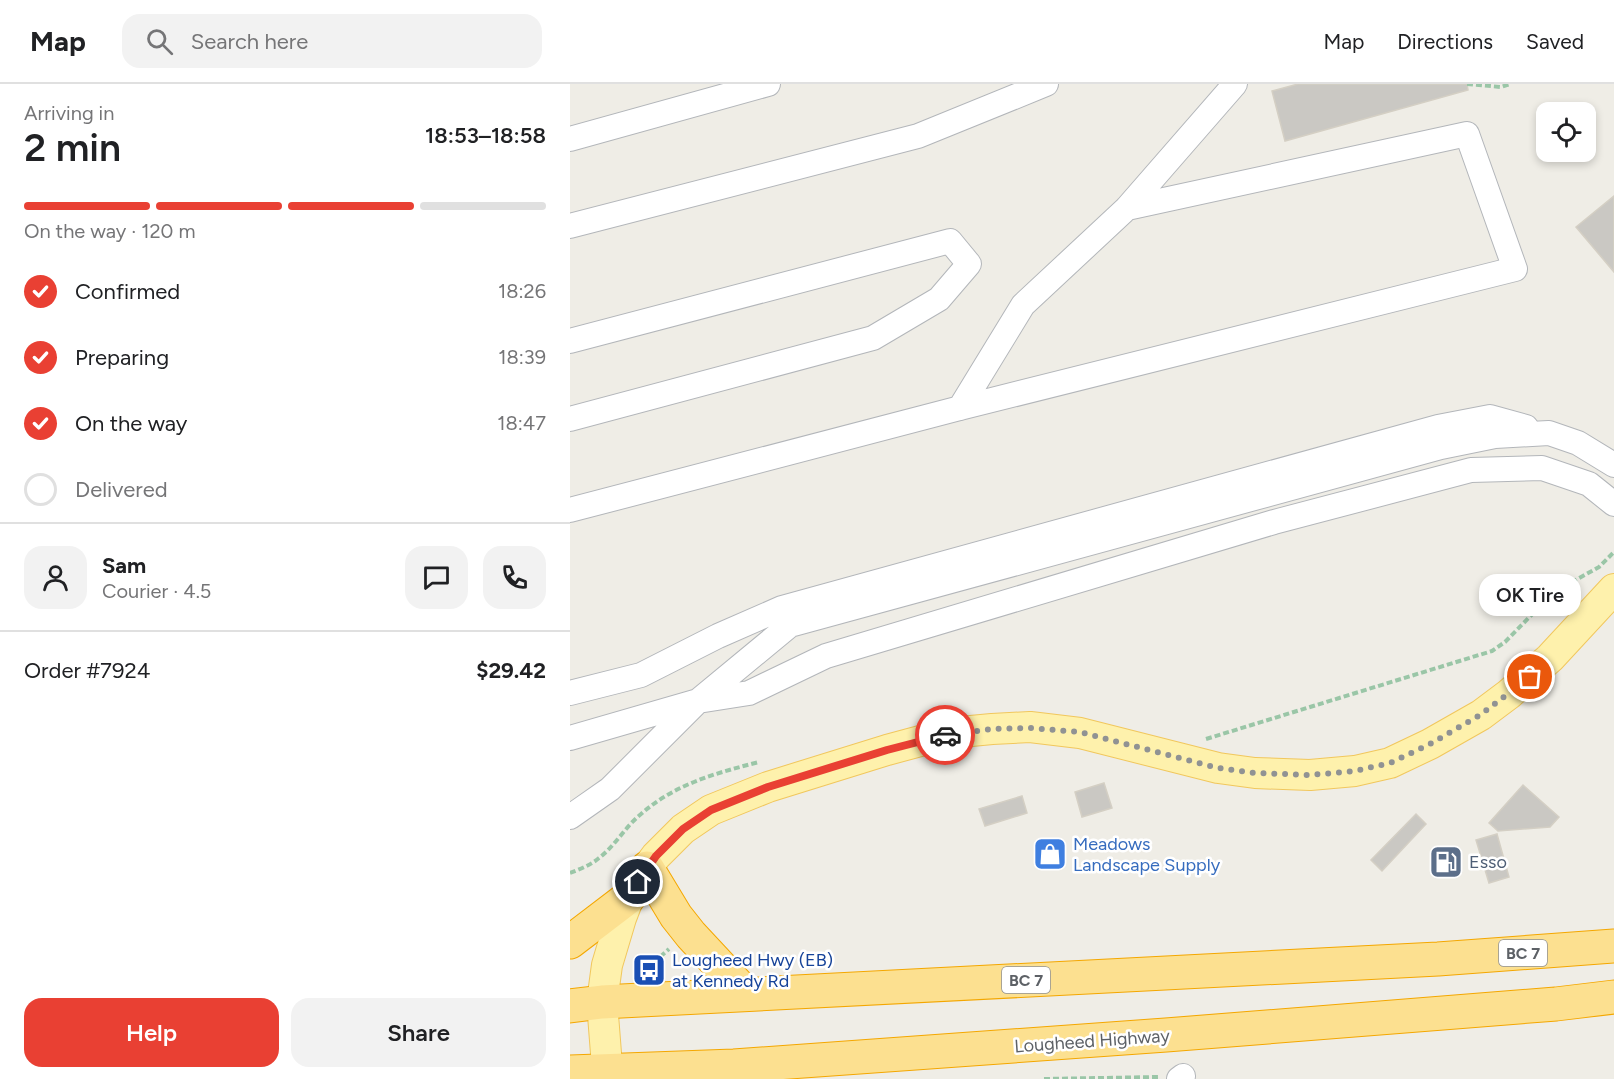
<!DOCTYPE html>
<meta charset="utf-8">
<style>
:root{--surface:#fff;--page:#f2f2f2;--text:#202124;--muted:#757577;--line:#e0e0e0;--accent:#e94033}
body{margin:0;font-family:Figtree,sans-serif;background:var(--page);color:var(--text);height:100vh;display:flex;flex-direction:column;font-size:22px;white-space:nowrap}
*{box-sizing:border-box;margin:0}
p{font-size:20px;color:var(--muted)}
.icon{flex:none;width:33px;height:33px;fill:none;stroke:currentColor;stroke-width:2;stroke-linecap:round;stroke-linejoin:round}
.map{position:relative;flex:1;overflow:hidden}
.sheet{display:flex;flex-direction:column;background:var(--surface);width:570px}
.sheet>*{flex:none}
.controls{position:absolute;left:966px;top:18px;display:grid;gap:12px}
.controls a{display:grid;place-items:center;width:60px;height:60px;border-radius:12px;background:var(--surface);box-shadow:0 3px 9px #0003;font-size:30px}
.pin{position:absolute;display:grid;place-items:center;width:51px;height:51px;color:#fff;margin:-26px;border:3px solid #fff;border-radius:50%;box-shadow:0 2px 6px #0007}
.courier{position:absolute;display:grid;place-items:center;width:60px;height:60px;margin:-30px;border:4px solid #e94033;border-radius:50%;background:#fff;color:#222;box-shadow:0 2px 8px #0007}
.bubble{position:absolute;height:42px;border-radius:18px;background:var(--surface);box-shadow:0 3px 9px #0003;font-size:20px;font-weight:600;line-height:42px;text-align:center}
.headline em{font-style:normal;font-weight:600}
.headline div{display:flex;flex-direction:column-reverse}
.headline{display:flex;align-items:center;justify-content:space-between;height:102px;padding:0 24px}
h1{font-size:39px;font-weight:600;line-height:45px}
.bar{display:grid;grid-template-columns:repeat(4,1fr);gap:9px 6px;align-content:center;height:72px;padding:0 24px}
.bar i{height:8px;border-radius:4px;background:var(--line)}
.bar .selected{background:var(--accent)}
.bar p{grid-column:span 4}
.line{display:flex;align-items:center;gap:15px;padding:0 24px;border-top:2px solid var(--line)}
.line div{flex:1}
.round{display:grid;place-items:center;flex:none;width:63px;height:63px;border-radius:18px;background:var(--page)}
ol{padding:0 24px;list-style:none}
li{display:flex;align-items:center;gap:18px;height:66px}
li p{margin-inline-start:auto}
li .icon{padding:6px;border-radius:50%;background:var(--accent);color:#fff;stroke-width:4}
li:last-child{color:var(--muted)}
li i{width:33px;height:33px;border:3px solid var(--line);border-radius:50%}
.button{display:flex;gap:12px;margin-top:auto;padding:12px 24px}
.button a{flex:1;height:69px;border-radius:18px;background:var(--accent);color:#fff;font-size:24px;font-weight:600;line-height:69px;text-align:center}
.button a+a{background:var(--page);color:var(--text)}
header{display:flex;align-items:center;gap:36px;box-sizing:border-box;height:84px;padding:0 30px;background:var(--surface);border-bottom:2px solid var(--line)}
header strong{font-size:28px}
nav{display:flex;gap:33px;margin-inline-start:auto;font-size:21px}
.search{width:420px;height:54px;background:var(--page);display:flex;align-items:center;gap:15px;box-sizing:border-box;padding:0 21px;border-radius:18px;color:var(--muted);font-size:22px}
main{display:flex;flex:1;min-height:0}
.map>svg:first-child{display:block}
</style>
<header>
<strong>Map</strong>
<div class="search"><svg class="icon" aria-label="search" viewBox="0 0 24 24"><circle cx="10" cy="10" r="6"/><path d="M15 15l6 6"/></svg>Search here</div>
<nav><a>Map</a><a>Directions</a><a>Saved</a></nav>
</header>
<main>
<section class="sheet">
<div class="headline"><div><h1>2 min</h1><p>Arriving in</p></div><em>18:53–18:58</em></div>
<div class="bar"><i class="selected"></i><i class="selected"></i><i class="selected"></i><i></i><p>On the way · 120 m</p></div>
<ol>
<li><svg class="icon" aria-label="check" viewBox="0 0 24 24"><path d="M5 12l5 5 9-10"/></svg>Confirmed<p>18:26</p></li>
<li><svg class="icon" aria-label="check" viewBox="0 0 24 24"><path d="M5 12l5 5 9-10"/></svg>Preparing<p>18:39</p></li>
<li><svg class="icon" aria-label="check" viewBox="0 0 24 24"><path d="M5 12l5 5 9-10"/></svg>On the way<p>18:47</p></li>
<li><i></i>Delivered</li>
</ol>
<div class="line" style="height:108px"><a class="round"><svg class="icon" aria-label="person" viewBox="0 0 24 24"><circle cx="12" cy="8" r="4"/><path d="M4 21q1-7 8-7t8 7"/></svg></a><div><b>Sam</b><p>Courier · 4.5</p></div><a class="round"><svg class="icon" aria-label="chat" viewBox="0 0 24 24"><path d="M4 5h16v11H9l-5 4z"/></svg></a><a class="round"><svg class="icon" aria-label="phone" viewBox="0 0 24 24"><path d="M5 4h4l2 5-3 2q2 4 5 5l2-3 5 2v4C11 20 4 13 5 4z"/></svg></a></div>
<div class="line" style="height:78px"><div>Order #7924</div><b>$29.42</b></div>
<div class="button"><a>Help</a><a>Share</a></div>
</section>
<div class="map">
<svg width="1044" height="995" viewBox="0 0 1044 995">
<rect width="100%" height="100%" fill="#efede6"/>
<!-- building -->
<path fill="#cac8c3" stroke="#d4cfc4" stroke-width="1.5" d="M728 0H897L898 6 715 57 702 7Z
M1044 112V188L1006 143Z
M534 699 542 724 512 733 505 708Z
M953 701 989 733 980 743 928 747 919 739Z
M452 712 457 729 415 742 409 725Z
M846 730 856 740 812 787 801 776Z
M927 750 939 793 919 799 906 756Z"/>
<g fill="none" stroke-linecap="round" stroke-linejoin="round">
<!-- minor casing -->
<g stroke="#b3b6ba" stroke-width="26">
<path id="minor" d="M0 55 198 0
M0 142 348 52 476 0
M0 257 380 157 399 180 369 215 303 254 0 335
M390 324 453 221 557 124 665 0
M0 426 390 324 945 185 897 50 557 124
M0 609 71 591 148 552 212 524 868 343 920 333 956 343
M0 654 128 617 179 609 256 572 704 438 901 386 972 384 1019 400 1044 420
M0 733 40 705 128 617 220 541 871 363 925 352 979 349 1008 359 1044 381
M609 995 613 992"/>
</g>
<!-- major casing -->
<g stroke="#f1c75d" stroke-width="32">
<path id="major" d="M38 995 32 918 37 881 51 834 59 813 77 784 86 772 113 745 141 726 198 703 317 666 380 649 422 645 460 643 510 649 648 684 685 689 740 691 785 687 820 679 860 660 911 631 939 610 980 574 1044 505"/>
</g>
<!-- highway casing -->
<g stroke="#f4a701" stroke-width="35">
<path id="highway" d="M77 784 106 832 121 851 176 910
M0 858 59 813
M0 922 32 918 868 875 1044 862
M0 988 164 982 596 951 986 920 1044 913"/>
</g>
<!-- path -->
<path stroke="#9ac6a7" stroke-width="4" stroke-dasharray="6 3" stroke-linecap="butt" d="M897 0 931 3 940 0
M636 655 922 567 935 558 984 508 1029 483 1044 468
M0 789C10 785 21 781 29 774 45 762 55 743 71 730 105 700 146 689 189 678
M66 880H82L99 865
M79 886 82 880
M474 995 588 993"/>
<!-- minor -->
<use href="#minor" stroke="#fff" stroke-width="24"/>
<!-- major -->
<use href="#major" stroke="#fef1ac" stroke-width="30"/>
<!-- highway -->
<use href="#highway" stroke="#fce090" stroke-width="33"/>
</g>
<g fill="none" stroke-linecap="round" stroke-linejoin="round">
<!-- done -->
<path stroke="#909293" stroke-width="6" stroke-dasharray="0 10.8" d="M375 651 422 645 460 644 510 648 648 684 685 689 740 691 785 687 820 679 860 660 910 631 960 593"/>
<!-- route -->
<path stroke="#e94033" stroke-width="8" d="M68 798 86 772 113 745 141 726 198 703 317 666 375 651"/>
</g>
<!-- icons -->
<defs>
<g id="shop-square" transform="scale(1.725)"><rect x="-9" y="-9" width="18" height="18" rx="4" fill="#3f7fe0" stroke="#fff"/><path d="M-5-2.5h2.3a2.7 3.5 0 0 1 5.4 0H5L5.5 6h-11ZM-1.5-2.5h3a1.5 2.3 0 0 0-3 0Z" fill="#fff"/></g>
<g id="fuel-square" transform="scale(1.725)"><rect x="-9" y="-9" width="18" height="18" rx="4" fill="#5c6f8a" stroke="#fff"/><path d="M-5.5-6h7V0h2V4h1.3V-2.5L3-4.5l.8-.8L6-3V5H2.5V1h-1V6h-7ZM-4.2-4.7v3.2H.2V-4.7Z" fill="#fff"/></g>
<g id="bus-square" transform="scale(1.725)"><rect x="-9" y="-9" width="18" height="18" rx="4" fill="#1a4fb4" stroke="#fff"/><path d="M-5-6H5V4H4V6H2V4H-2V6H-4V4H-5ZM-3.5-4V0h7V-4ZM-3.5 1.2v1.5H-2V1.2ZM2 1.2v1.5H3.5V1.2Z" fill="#fff"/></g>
</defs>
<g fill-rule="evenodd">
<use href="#shop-square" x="480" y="770"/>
<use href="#fuel-square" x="876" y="778"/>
<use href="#bus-square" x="79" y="886"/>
</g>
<g text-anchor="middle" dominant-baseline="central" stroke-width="5" stroke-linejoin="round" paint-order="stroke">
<!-- shield labels -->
<g fill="#fff" stroke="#8e9094" stroke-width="1.5">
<rect x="929" y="856" width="48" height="26" rx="4.5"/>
<rect x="432" y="883" width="48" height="26" rx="4.5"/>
</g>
<g font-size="16" font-weight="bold" fill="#5d6166">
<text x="953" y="869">BC 7</text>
<text x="456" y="896">BC 7</text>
</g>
<!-- shop labels -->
<g font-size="18" fill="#366cbe" stroke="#fff" text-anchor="start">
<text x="503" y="760">Meadows<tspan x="503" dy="21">Landscape Supply</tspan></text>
</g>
<!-- service labels -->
<g font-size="18" fill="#4e5e75" stroke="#fff" text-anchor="start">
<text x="899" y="778">Esso</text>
</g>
<!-- transit labels -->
<g font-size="18" fill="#164399" stroke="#fff" text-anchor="start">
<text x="102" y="876">Lougheed Hwy (EB)<tspan x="102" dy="21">at Kennedy Rd</tspan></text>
</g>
<!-- street labels -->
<g font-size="18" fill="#5d6166" stroke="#fff">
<text transform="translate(522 957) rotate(-4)">Lougheed Highway</text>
</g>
</g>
</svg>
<div class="controls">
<a><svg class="icon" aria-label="locate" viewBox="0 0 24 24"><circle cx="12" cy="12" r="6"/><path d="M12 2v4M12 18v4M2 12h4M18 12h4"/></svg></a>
</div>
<div class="pin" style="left:960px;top:593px;background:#ea580c"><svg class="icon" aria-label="bag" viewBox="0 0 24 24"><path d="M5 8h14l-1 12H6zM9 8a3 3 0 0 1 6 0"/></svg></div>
<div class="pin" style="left:68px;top:798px;background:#1f2937"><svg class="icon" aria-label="home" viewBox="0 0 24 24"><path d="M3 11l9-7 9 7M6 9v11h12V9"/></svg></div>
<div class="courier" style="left:375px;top:651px"><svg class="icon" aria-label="car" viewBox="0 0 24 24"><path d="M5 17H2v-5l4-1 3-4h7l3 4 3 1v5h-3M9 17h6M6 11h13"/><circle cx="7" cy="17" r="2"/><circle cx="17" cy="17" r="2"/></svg></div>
<div class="bubble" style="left:909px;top:490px;width:102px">OK Tire</div>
</div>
</main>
